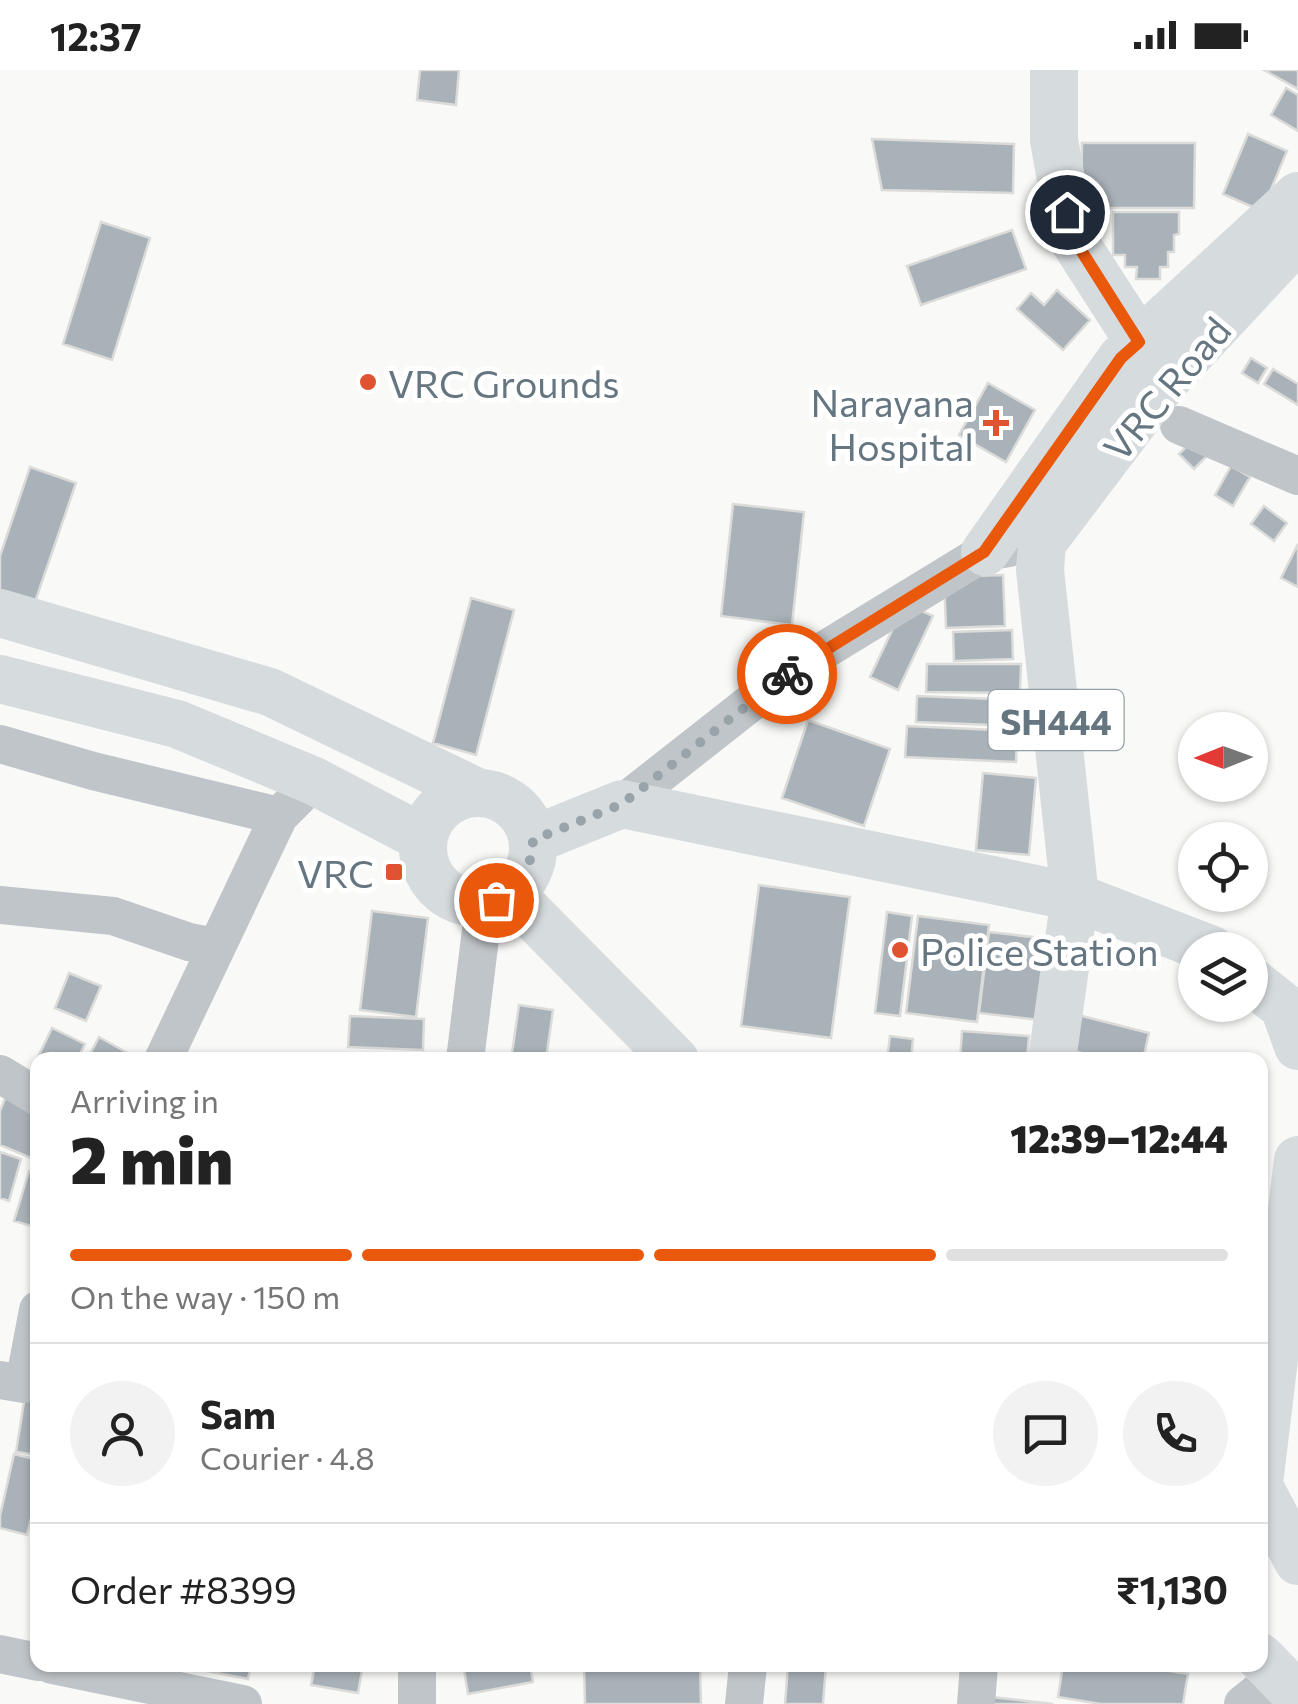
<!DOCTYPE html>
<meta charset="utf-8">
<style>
:root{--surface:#fff;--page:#f2f2f2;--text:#222;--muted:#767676;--line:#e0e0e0;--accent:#ea580c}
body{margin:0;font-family:Commissioner,sans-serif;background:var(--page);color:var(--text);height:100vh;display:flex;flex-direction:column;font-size:38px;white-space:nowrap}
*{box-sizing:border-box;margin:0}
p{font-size:32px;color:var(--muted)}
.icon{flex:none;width:55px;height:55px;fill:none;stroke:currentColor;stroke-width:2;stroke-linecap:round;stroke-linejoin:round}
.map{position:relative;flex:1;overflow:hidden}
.sheet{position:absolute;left:30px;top:982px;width:1238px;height:620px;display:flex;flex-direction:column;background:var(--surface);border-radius:20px;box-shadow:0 2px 8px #0004}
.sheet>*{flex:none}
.needle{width:65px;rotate:269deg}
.buttons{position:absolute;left:1178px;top:642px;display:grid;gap:20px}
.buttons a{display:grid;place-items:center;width:90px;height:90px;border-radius:50%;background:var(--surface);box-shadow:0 2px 8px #0004;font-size:50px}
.pin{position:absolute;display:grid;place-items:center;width:85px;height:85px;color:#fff;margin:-42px;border:5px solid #fff;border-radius:50%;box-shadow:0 2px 10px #0007}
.courier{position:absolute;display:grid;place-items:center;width:100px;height:100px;margin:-50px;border:8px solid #ea580c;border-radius:50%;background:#fff;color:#222;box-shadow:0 2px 12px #0007}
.head em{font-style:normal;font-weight:800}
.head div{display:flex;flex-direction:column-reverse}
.head{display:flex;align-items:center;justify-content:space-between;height:170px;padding:0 40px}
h1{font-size:65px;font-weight:800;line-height:75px}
.bar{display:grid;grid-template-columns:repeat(4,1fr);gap:15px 10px;align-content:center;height:120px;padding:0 40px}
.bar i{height:12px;border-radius:8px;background:var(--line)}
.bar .active{background:var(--accent)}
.bar p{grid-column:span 4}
.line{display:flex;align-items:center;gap:25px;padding:0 40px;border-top:2px solid var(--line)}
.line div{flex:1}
.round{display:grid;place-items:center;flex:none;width:105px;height:105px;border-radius:52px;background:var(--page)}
.status{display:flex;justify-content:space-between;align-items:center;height:70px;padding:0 50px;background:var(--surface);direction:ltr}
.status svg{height:28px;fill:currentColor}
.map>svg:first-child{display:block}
</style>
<div class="status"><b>12:37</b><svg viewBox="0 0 49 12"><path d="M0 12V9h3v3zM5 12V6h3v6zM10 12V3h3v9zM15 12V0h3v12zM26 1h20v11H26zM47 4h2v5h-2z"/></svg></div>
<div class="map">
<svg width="1298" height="1634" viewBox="0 0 1298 1634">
<rect width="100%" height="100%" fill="#f9f9f7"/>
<!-- building -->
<path fill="#a9b2b8" stroke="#dbdbd9" stroke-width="2.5" d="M420 0H459L456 35 417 30Z
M1264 0H1298V19Z
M1286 18 1298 25V61L1271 45Z
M1248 64 1287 81 1262 141 1223 124Z
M872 69 1014 74 1013 123 882 120Z
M1082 73H1195L1194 138H1081Z
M1113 142H1179V164L1174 165V182H1168V197H1160V209H1136L1137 197H1125V185H1113Z
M101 152 150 168 112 290 63 274Z
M1012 160 1026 199 921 235 907 196Z
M1057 220 1090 250 1063 280 1017 239 1031 223 1044 235Z
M1251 288 1267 298 1258 313 1242 303Z
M1273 299 1298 314V335L1264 314Z
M988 313 1035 340 1006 392 959 365Z
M1200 363 1215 378 1194 399 1179 384Z
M1231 396 1250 407 1233 436 1215 425Z
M30 397 76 413 35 532 0 520V486Z
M733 434 804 442 792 555 721 546Z
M1264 436 1287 453 1274 471 1251 454Z
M1298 474V517L1281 508Z
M1003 505 1005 556 946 558 944 507Z
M471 528 514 540 476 685 433 673Z
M905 533 933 546 898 620 870 607Z
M1012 560 1013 589 954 591 953 562Z
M927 594H1021L1020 623 926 622Z
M917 626 1021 630 1020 656 916 652Z
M808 650 890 679 864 756 782 728Z
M907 656 1017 661 1016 692 905 687Z
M983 703 1036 708 1029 785 976 780Z
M759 815 850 827 831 968 741 956Z
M372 841 428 848 416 947 360 940Z
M887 842 912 846 900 946 875 943Z
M918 846 989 855 977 952 906 943Z
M989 862 1058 870 1049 951 979 943Z
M69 903 101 916 86 951 55 938Z
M519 935 553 940 546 990H511Z
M1074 944 1149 963 1143 990H1110L1065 979Z
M350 946 424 949 423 980 348 977Z
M52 958 85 974 77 990H38V1020L25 1014Z
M962 961 1029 966 1027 990 960 989Z
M890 966 913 969 911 990H887Z
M99 967 140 990H87Z
M6 1026 38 1040V1091L0 1075V1041Z
M0 1082 21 1089 9 1131 0 1128Z
M29 1101 38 1104V1158L14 1151Z
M26 1319 38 1321V1385L16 1382Z
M14 1384 38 1390V1420L27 1465 0 1458V1446Z
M177 1595H251L248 1609Z
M315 1595H363L358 1623 311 1615Z
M494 1595H530L533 1612 468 1624 464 1600Z
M584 1595H700L701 1634H585Z
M788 1595H826L823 1634H785Z
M1063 1595H1133L1188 1604 1183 1634H1101L1058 1627Z
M991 1627 1053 1634H990Z"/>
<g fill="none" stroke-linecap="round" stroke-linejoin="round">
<!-- minor -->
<path stroke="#c0c5c9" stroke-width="38" d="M1179 355 1298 406
M0 674 93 701 279 746
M622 734 795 598 985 482 1009 478
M0 835 113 846 189 872 216 877
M163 990 279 746 314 711
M465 990 482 852 480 833
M0 1004 38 1027
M0 1310 24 1314 38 1240
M0 1584 38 1592
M52 1595 243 1634
M417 1634V1595
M744 1634 748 1595
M976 1634 979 1595
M1243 1634 1278 1606"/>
<!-- major -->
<path stroke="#d6dbde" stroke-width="48" d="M1054 0V70L1071 166 1134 264 1152 297
M985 482 1121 289 1298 126
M0 543 270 622 475 721
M0 609 177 654 314 711 423 768
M423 778a55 55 0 1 1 110 0a55 55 0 1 1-110 0Z
M533 770 622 734 1075 827 1212 880
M510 823 675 990
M1250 910 1284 937 1298 976
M1052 990 1075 827 1040 500 1042 473 1163 313 1298 168
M1260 1405 1298 1090
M1260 1418 1298 1491
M1260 1587 1298 1626"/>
</g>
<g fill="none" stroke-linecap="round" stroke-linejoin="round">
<!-- done -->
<path stroke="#99a4aa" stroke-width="10" stroke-dasharray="0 18" d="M496 830C522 816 531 799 533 770L622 734 787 604"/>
<!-- route -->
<path stroke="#ea580c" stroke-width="12" d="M787 604 984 482 1121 288 1139 272 1072 166 1067 142"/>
</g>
<!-- markers -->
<g fill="#e05331" stroke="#fff" stroke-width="4">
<circle cx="368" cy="312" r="10"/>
<path d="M991 338h10v10h10v10h-10v10h-10v-10h-10v-10h10z"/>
<rect x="384" y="792" width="20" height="20" rx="5"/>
<circle cx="900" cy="880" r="10"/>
</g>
<g text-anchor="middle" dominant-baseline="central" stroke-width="10" stroke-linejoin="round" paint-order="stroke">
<!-- shield labels -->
<rect fill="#fff" stroke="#939fa7" stroke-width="2.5" x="988.5" y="620" width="135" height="60" rx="8"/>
<g font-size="35" font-weight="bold" fill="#657681">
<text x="1056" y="650">SH444</text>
</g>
<!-- poi labels -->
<g font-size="38" fill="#657681" stroke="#fff" text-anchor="start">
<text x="388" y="312">VRC Grounds</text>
<text x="974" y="331" text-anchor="end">Narayana<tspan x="974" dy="44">Hospital</tspan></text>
<text x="374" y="802" text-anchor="end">VRC</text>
<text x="920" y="880">Police Station</text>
</g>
<!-- street labels -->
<g font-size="38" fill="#657681" stroke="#fff">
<text transform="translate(1166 318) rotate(-50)">VRC Road</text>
</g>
</g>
</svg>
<div class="buttons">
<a><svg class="needle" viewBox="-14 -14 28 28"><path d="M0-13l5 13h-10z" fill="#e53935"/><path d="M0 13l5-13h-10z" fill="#767676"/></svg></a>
<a><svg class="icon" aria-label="locate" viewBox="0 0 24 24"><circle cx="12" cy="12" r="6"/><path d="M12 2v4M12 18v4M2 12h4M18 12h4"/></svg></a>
<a><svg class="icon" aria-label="layers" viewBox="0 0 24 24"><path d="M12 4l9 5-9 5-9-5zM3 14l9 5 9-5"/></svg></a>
</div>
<div class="pin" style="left:496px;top:830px;background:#ea580c"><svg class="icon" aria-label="bag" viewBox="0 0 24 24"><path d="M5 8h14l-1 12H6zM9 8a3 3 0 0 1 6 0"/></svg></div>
<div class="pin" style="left:1067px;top:142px;background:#1f2937"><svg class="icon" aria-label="home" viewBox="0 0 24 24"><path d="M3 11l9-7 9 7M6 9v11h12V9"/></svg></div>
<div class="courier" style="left:787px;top:604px"><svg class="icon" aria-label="bike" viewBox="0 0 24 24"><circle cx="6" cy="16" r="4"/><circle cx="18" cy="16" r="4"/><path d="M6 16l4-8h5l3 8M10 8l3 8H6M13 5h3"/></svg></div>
<section class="sheet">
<div class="head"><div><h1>2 min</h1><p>Arriving in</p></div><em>12:39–12:44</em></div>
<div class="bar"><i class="active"></i><i class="active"></i><i class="active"></i><i></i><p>On the way · 150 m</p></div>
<div class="line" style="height:180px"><a class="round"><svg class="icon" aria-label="person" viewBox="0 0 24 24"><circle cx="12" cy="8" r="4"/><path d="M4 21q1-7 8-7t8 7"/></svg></a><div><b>Sam</b><p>Courier · 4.8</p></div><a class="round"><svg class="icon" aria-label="chat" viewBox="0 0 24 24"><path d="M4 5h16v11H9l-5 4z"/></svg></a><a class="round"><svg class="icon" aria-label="phone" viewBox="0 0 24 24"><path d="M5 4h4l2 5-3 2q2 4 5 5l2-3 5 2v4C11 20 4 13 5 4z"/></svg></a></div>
<div class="line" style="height:130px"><div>Order #8399</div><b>₹1,130</b></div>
</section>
</div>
